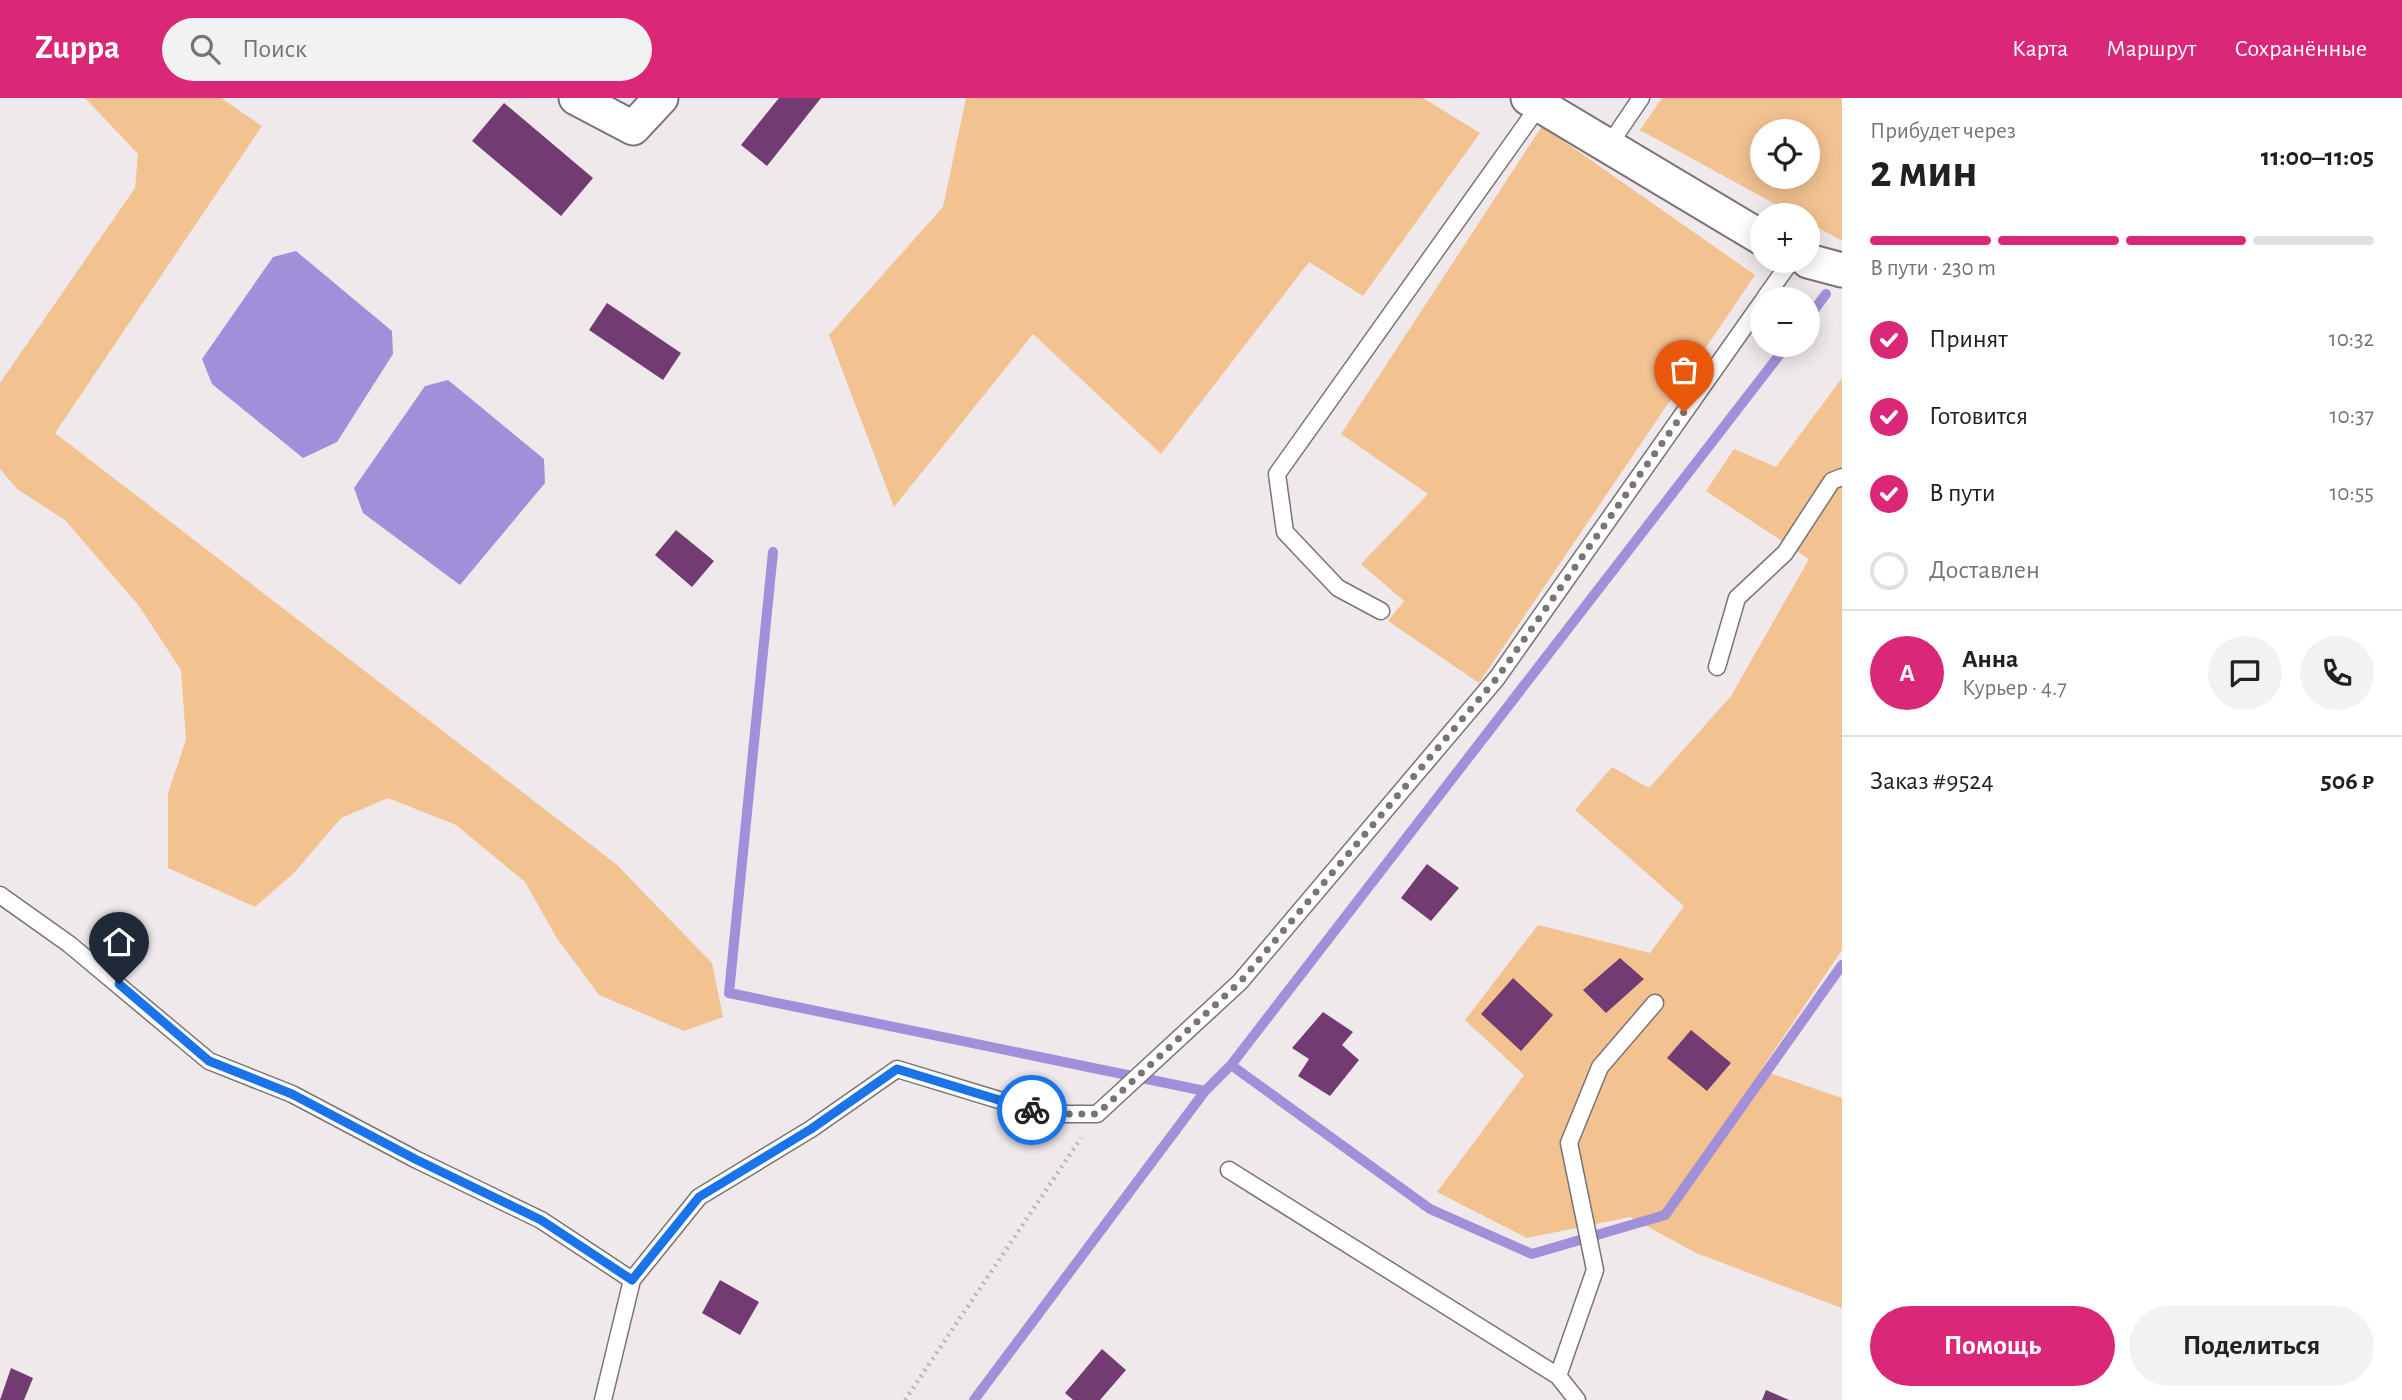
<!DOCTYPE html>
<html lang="ru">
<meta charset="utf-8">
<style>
:root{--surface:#fff;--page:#f2f2f2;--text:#202124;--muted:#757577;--line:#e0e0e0;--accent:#db2777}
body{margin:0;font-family:"Alegreya Sans",sans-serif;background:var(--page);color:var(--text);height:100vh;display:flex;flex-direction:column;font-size:26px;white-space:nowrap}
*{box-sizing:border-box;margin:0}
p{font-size:23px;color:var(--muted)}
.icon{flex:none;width:38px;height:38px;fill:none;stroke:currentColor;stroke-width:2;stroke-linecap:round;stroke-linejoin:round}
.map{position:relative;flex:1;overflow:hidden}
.sheet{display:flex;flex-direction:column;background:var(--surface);width:560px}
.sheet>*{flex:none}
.controls{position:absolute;left:1750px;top:21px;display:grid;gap:14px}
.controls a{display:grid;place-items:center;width:70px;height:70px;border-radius:50%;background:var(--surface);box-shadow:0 4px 18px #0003;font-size:35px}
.pin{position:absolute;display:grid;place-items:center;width:60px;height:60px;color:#fff;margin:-72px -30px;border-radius:50% 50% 50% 0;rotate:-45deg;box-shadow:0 0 7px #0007}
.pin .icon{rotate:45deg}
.courier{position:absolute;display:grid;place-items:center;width:70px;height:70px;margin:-35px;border:5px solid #1a73e8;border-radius:50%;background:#fff;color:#222;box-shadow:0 2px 9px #0007}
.overview em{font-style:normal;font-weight:600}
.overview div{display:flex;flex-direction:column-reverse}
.overview{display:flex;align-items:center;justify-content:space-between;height:119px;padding:0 28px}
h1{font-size:46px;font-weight:600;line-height:52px}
.bar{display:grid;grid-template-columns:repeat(4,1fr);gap:10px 7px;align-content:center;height:84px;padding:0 28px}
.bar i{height:9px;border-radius:5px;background:var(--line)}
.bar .on{background:var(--accent)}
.bar p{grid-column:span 4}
.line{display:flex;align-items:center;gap:18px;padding:0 28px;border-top:2px solid var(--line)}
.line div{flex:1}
.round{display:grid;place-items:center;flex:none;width:74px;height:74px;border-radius:37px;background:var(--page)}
ol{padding:0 28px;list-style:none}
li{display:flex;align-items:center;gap:21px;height:77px}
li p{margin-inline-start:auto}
li .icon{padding:7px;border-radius:50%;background:var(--accent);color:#fff;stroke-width:4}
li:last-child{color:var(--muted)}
li i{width:38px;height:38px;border:4px solid var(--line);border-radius:50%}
.cta{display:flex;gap:14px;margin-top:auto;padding:14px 28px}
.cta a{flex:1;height:80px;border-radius:42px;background:var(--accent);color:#fff;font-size:28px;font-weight:600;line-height:80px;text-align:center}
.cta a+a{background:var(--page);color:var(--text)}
header{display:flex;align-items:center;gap:42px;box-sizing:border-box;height:98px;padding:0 35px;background:var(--accent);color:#fff}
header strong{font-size:33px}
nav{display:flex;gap:38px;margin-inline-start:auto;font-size:24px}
.search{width:490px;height:63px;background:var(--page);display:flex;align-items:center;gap:18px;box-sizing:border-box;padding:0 24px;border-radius:38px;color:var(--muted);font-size:26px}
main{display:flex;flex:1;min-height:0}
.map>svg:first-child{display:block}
</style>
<header>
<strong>Zuppa</strong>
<div class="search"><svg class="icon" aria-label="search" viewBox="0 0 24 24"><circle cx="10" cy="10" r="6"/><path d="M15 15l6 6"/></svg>Поиск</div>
<nav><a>Карта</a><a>Маршрут</a><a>Сохранённые</a></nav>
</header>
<main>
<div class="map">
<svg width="1842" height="1302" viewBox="0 0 1842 1302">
<rect width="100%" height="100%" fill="#f0e9eb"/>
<!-- green -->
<path fill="#f3c291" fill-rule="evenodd" d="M85 0H221L262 28 55 335 616 766 712 865 723 919 684 933 599 897 556 839 525 784 456 727 388 700 341 720 294 775 255 809 168 770V695L186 642 181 572 139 508 65 422 17 391 0 371V285L135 90 138 56Z
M966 0H1423L1480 35 1363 198 1309 164 1161 356 1033 236 894 409 829 237 943 109Z
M1662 0H1842V143L1808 124V117H1795L1640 32ZM1808 33V79H1762V33Z
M1542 28 1755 177 1479 585 1388 523 1404 503 1361 466 1428 396 1341 336Z
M1842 280V852L1761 972 1842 1000V1210L1696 1155 1630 1119 1527 1140 1437 1094 1524 977 1465 922 1538 827 1650 855 1684 808 1575 712 1612 669 1649 690 1731 598 1809 461 1706 393 1734 351 1776 369Z"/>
<!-- water -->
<path fill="#a190d9" d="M296 153 392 233 393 256 337 344 303 360 212 286 202 261 273 159Z
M448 282 544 361 545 385 460 487 363 415 354 390 425 288Z"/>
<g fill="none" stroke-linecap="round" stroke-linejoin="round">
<!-- stream -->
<path stroke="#a190d9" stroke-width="10" d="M1808 220 1826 196
M773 454 729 895 1205 993
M1231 967 1430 1111 1532 1156 1665 1117 1842 867
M974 1302 1205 993 1231 967 1787 247"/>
</g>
<!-- building -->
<path fill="#723c72" d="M779 0H821L767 68 741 47Z
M504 5 593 80 561 118 472 43Z
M607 205 681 255 663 282 589 232Z
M676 432 714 463 692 489 655 457Z
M1427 766 1459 790 1431 823 1401 800Z
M1620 860 1644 881 1606 915 1583 892Z
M1513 880 1553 917 1521 953 1481 916Z
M1323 914 1353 934 1342 947 1359 962 1330 998 1298 978 1309 961 1292 950Z
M1691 932 1731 965 1707 993 1667 960Z
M720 1182 759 1204 740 1237 702 1215Z
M1102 1251 1126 1272 1100 1302H1073L1065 1295Z
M11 1270 33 1280 24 1302H0Z
M1766 1292 1789 1302H1762Z"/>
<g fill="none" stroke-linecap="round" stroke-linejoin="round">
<!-- lane casing -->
<g stroke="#7a7476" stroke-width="19">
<path id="lane" d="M1609 47 1641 0
M1764 201 1791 163
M1381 513 1338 490 1285 434 1277 376 1541 5
M1717 569 1737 500 1785 455 1832 383 1842 379
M0 797 69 846 209 963 292 996 415 1061 541 1122 632 1182 699 1099 811 1031 897 971 1045 1016H1097L1240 884 1497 580 1762 204
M1229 1072 1558 1278 1577 1302
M1558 1278 1595 1172 1569 1045 1600 969 1655 905
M603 1302 632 1182"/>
</g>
<!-- street casing -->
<g stroke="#7a7476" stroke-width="37">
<path id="street" d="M576 0 633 30 661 0
M1528 0 1762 140
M1808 163 1842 172"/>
</g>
<!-- path -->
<path stroke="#b8b3b4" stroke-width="4.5" stroke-dasharray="2 5" stroke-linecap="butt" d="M905 1302 1081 1040"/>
<!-- lane -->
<use href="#lane" stroke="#fff" stroke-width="16"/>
<!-- street -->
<use href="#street" stroke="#fff" stroke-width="33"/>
</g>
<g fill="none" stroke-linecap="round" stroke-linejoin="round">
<!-- done -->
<path stroke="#797576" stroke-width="7" stroke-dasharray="0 12.6" d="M1032 1012 1045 1016H1097L1240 884 1497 580 1684 314"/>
<!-- route -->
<path stroke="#1a73e8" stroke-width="9" d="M119 886 209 963 292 996 415 1061 541 1122 632 1182 699 1099 811 1031 897 971 1032 1012"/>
</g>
</svg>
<div class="controls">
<a><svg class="icon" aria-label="locate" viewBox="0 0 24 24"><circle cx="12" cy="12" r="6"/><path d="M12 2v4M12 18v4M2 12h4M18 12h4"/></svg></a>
<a>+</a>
<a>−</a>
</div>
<div class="pin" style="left:1684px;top:314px;background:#ea580c"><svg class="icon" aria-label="bag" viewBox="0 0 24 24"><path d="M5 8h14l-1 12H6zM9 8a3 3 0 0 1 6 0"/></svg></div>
<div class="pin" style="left:119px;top:886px;background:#1f2937"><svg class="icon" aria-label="home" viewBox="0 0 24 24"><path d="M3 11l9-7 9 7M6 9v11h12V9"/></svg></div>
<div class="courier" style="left:1032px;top:1012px"><svg class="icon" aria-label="bike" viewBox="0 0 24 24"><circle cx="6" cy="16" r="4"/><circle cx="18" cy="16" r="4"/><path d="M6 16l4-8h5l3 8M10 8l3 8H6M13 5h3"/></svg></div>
</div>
<section class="sheet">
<div class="overview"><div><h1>2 мин</h1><p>Прибудет через</p></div><em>11:00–11:05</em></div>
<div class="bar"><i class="on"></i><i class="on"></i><i class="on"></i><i></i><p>В пути · 230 m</p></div>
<ol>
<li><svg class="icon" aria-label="check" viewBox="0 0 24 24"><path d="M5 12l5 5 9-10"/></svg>Принят<p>10:32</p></li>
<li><svg class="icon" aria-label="check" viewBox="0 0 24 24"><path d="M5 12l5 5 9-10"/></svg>Готовится<p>10:37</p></li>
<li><svg class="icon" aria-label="check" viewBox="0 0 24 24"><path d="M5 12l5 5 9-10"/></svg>В пути<p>10:55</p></li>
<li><i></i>Доставлен</li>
</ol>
<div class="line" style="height:126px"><b class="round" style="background:var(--accent);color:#fff">А</b><div><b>Анна</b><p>Курьер · 4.7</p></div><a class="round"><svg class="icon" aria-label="chat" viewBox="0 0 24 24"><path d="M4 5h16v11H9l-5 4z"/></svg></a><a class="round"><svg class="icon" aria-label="phone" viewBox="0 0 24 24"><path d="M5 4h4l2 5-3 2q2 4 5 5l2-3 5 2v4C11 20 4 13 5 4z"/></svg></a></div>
<div class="line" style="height:91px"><div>Заказ #9524</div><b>506 ₽</b></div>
<div class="cta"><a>Помощь</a><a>Поделиться</a></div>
</section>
</main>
